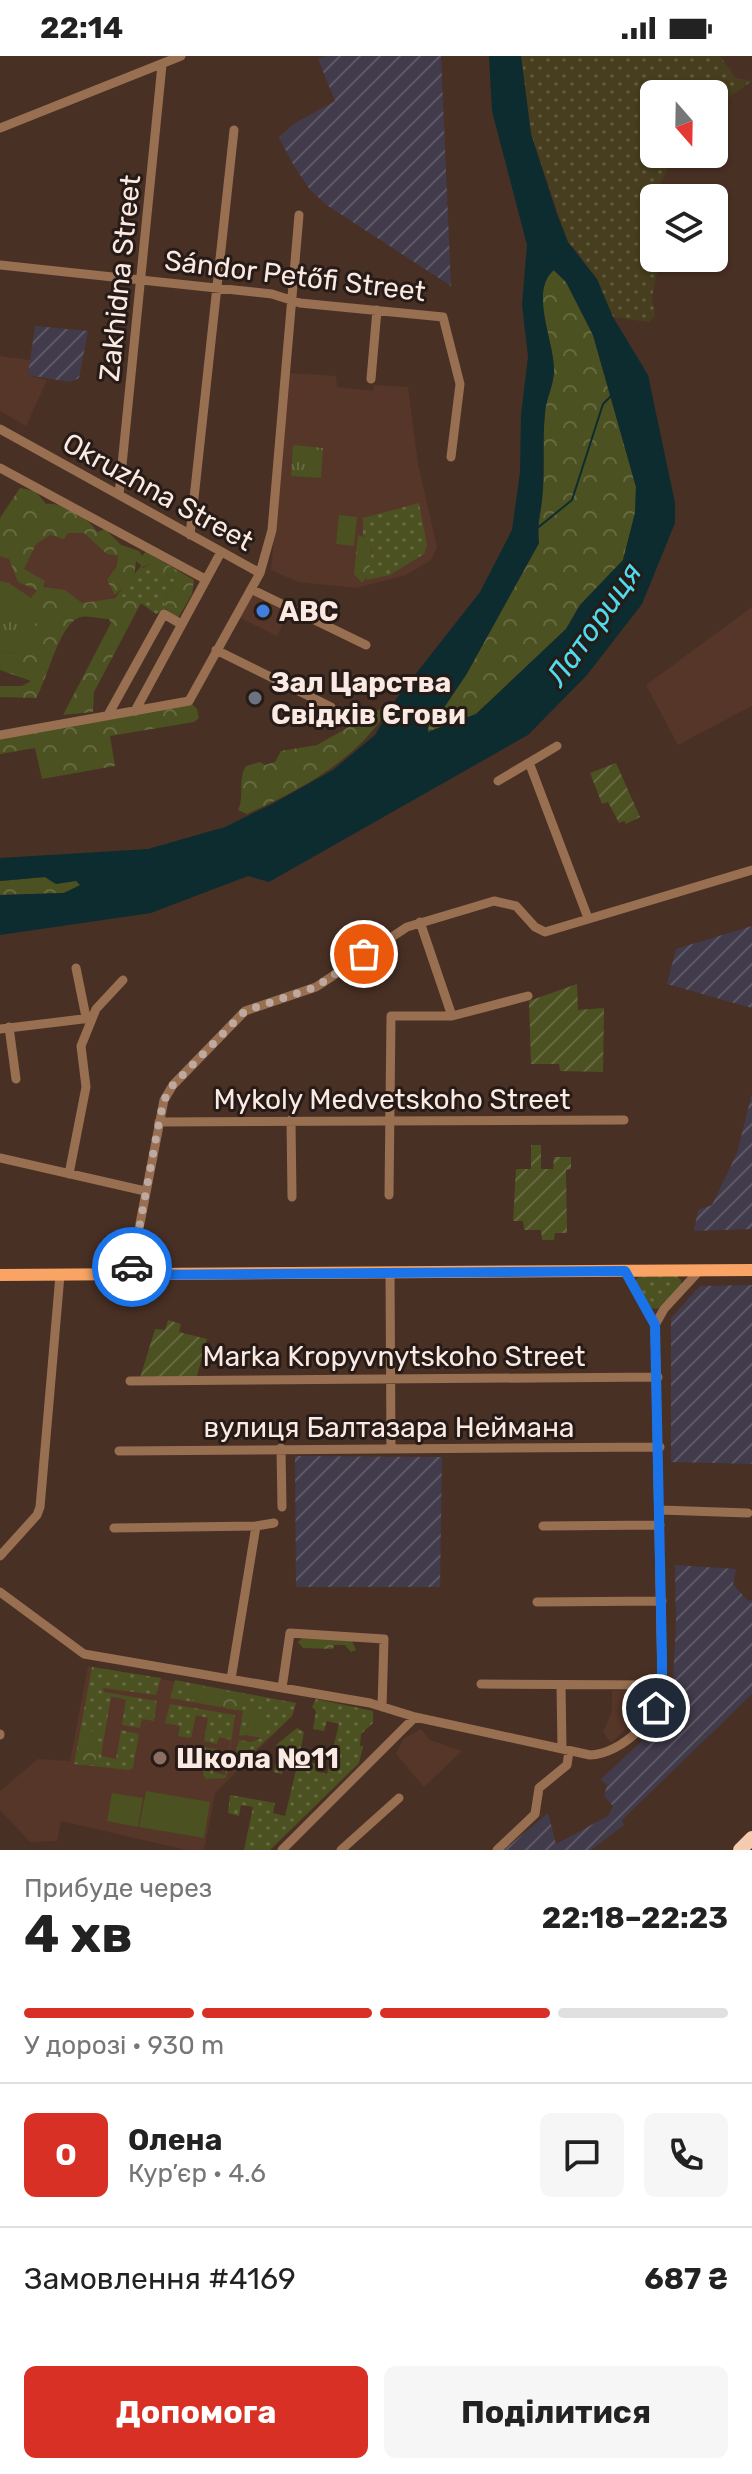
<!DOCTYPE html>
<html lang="uk">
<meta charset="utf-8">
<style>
:root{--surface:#fff;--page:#f6f6f6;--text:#222;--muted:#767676;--line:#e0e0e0;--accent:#d93025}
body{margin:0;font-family:Rubik,sans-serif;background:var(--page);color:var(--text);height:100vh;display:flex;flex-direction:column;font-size:30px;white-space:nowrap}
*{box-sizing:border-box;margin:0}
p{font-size:26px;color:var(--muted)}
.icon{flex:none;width:44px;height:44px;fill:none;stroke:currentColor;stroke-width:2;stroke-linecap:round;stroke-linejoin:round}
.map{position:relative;height:1794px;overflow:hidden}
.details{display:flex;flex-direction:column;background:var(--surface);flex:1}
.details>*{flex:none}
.needle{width:52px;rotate:160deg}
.buttons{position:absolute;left:640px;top:24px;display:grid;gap:16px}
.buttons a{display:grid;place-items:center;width:88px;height:88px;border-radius:12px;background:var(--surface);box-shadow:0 2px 6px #0004;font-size:40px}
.pin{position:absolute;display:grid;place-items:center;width:68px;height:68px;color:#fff;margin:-34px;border:4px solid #fff;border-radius:50%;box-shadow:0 2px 8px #0007}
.courier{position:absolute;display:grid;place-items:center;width:80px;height:80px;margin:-40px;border:6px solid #1a73e8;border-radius:50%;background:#fff;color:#222;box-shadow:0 2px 10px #0007}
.headline em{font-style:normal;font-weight:700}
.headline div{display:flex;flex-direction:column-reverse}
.headline{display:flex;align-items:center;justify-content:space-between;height:136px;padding:0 24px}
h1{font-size:52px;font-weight:700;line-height:60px}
.bar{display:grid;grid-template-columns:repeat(4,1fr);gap:12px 8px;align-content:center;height:96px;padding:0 24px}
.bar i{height:10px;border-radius:6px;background:var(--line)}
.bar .current{background:var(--accent)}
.bar p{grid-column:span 4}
.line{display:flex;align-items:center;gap:20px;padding:0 24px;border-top:2px solid var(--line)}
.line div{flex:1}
.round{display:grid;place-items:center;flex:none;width:84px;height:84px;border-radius:12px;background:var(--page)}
.button{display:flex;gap:16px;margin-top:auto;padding:16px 24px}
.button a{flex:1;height:92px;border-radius:12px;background:var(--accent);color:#fff;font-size:32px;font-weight:700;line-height:92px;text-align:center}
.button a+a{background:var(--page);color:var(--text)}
.status{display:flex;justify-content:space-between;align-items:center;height:56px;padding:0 40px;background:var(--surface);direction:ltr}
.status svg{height:22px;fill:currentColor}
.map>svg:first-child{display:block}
</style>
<div class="status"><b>22:14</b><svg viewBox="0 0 49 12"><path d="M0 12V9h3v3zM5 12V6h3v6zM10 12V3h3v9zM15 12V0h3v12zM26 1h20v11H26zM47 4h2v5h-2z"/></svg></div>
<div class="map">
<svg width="752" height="1794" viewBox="0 0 752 1794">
<defs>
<pattern id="industrial-furrows" width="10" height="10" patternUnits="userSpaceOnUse" patternTransform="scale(2)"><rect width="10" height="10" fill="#413b4b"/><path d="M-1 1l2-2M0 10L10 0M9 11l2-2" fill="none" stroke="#5d5865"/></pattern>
<pattern id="grass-dots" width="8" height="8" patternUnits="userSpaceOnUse" patternTransform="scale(2)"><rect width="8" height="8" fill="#4c5121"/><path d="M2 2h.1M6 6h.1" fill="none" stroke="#676a41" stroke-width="1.8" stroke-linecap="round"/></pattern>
<pattern id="forest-crowns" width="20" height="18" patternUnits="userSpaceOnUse" patternTransform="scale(2)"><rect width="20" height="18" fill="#4c5121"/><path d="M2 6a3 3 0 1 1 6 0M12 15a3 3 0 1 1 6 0" fill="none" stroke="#676a41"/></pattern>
<pattern id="sand-dots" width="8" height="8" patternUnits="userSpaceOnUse" patternTransform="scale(2)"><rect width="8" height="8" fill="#463e1e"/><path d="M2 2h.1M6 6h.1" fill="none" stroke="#625a3f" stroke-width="1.8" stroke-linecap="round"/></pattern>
<pattern id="park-tufts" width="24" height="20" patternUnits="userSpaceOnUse" patternTransform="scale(2)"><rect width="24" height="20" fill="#4c5121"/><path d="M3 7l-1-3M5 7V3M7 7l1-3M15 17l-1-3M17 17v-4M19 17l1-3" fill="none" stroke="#676a41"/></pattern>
<pattern id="garden-furrows" width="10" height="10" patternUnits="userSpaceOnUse" patternTransform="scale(2)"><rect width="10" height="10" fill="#4c5121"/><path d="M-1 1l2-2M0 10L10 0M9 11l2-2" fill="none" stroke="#676a41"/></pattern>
</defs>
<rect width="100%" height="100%" fill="#493024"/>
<!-- built -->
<path fill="#563628" d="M0 300 30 304 28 319 47 324 26 370 0 355Z
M290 317 336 320 337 331 373 335 374 329 408 331 418 408 437 491 431 504 406 519 356 532 298 526 271 514Z
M17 436 135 501 112 545 37 565 0 532V466Z
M252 536 289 554 277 580 238 561Z
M752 551V650L678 689 646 629Z
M88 1610 296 1647 292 1660 215 1737 204 1794H186L61 1765 57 1785 30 1786 0 1754V1735L38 1703 70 1705Z
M654 1634 649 1652 611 1687 603 1676 612 1655V1635Z
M421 1673 430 1684 462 1695 424 1731 396 1698 403 1683Z"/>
<!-- industrial -->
<path fill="url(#industrial-furrows)" d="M326 0H441L451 230 328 150 310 134 293 108 279 82 295 67 335 45 318 3Z
M35 270 88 275 79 322 70 326 28 319Z
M752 870V952L667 928 676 893Z
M752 1037V1173L694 1175 698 1154 712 1149 737 1097Z
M752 1229V1408L671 1406V1262L700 1230Z
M295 1400 442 1401 440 1531H296Z
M675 1509 736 1513 733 1528 748 1545 752 1544V1638L622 1764 624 1769 591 1794H504L548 1757 556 1788 608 1760 613 1750 604 1740 607 1729 601 1723 671 1658 676 1569Z"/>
<!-- grass -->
<path fill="url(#grass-dots)" d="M419 447 427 489 424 498 390 519 366 524 372 495 363 479V462Z
M150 508 175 524 164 546 166 553 156 558 131 540 112 545 142 509 143 512Z
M676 1219 681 1224V1229L657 1253 651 1252 635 1225 639 1220Z
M92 1611 161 1622 156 1639 103 1632 104 1636 157 1645 154 1665 142 1663 140 1672 122 1669 126 1643 111 1641 101 1700 116 1703 121 1674 139 1678 133 1712 129 1714 74 1708Z
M175 1624 296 1647 292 1660 237 1711 234 1706 239 1684 251 1686 262 1682 251 1652 246 1679 239 1680 243 1655 170 1642Z
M316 1643 373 1655V1667L361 1678 360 1690H363L359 1707 270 1794H244L253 1751 241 1749 239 1760 228 1757 230 1739 275 1747 273 1757 285 1760 297 1710 285 1707 282 1718 274 1716 277 1700 297 1709 299 1704 316 1708 315 1715 327 1718 339 1668 327 1665 324 1675 313 1673 316 1655 312 1651Z
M170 1648 235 1659 226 1722 206 1723 203 1719 206 1703 198 1702 203 1691 216 1693 212 1716 225 1719 231 1684 219 1681 217 1688 204 1685 208 1662 196 1659 191 1682 178 1680 180 1670 165 1667Z
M297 1672 304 1676 300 1697 278 1693 276 1689Z"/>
<!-- forest -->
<path fill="url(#forest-crowns)" d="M553 214 566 226 593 279 636 431 635 457 623 504 580 549 566 573 476 658 427 676 429 664 443 653 466 619 539 487C537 468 540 462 542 444 546 415 542 386 545 357 546 343 554 329 554 315 554 283 529 239 553 214Z
M20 432 35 435 46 448C64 446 88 461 97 476L105 473 121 489 139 495 142 500 146 496 194 524 192 538 178 562 166 553 164 546 175 524 150 508 143 511 136 505 134 522 115 539 107 524 117 510 118 500 107 498 84 477H68L64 483 50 479 36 488 24 513 45 525 43 531 65 534 82 547 131 540 141 547 94 636 93 656 63 659 111 567 109 563C99 563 86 558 78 562 59 570 47 624 36 642L0 641V630H22L31 625 0 614V597L17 596 0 560V525L9 527 31 542 37 534 18 526 9 503 0 500V462Z
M358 479 368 483C374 495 371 518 362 527L354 518Z
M189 645 197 653 199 662 194 666 110 680 115 710 42 723 35 692 0 698V679Z
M386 650 389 652C357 704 302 733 247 758L238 754C245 740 237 725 246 710L260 706 265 709 275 706 281 695 317 689Z
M45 821 56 828 76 824 81 830 63 837 0 839V825Z
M303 1581 352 1585 356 1594 351 1596 345 1589H334L333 1593 303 1592 298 1586Z
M202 1631 236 1637 245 1649 235 1654 192 1644 191 1636Z
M95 1674 96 1709H79L76 1701 85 1677Z"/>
<!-- sand -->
<path fill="url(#sand-dots)" d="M521 0H720L736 22 752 25 714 52V38H654V98H675L661 126 658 142H654V202H660L652 241 655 260 649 266 613 261 579 198 568 186 531 78Z"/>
<!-- park -->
<path fill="url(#park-tufts)" d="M293 389 323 392 321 422 291 420Z
M11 542 37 565 17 596 0 597V547Z"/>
<!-- garden -->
<path fill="url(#garden-furrows)" d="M616 707 640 761 626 768 624 765 619 767 608 746 602 748 590 717Z
M577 928 578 954 604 952 603 1016 560 1015 559 1008H531L529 945Z
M531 1089H541V1113H553L554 1101H571V1113L566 1114 567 1177H555L554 1184H542L541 1174H524L523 1165H513L516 1113H531Z
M168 1264 181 1268 179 1276 207 1283 197 1320 140 1322 155 1273 165 1274Z"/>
<!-- pitch -->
<path fill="#4c5121" d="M339 459 357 461 354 490 336 488Z
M251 1651 267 1655 262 1682 246 1679Z
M146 1735 210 1746 204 1782 139 1771Z
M112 1737 143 1742 138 1771 107 1765Z"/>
<!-- water -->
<path fill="#0d2c30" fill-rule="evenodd" d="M489 0H521L531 78 557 158 568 186 597 223 613 261 648 319 675 447V467L642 548 587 619 528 679 269 826 248 820 151 857 0 879V839L64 837 80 829 76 825 56 828 45 821 0 825V802L148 793 225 771 274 747 333 714 375 679 396 643 480 536 512 474 520 416 521 359 528 301 522 248 527 189 492 55ZM554 214 566 226 593 279 636 431 635 457 623 504 580 549 566 573 476 658 428 676 429 664 443 653 466 619 539 487C537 468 540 461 542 444 545 415 542 386 545 357 546 342 554 329 554 314 554 284 529 235 554 214Z"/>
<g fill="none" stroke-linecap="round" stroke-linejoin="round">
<!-- stream -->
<path stroke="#0d2c30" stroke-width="2" d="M535 474 572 444 603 348 612 339"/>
<!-- minor -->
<path stroke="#986f51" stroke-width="9" d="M0 72 181 0
M0 209 272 238 300 247 443 261 460 328 451 401
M371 323 377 254
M0 373 260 517 189 645 0 679
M0 412 205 523
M119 439 162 9
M190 479 234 74
M260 517 272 474 299 159
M251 533 366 589
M216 594 331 651
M135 655 221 496
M108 659 164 558 181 568
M530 709 588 862
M498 725 557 690
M420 866 452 960 528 940
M76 912 86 961
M9 971 16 1023
M0 973 91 962
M291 1064 292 1141
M159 1066 624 1064
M0 1102 145 1135
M69 1118 86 1031 81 990 96 953 123 924
M389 1139 391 960H452
M390 1216 391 1393
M130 1219 164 1044 173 1029 245 955 316 931 407 871 494 845 516 850 535 871 545 876 752 814
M655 1269 664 1253 700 1214
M130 1325 658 1321
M281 1392 282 1451
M119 1395 660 1391
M660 1454 748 1457
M543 1470 660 1469
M114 1472 256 1470 274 1467
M0 1500 37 1459 40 1451 60 1219
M0 1536 84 1598 370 1647 415 1661 590 1699C622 1698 661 1660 662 1629L655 1269 625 1215
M537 1546 662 1545
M231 1623 256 1470
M481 1628 662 1629
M561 1629 562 1692
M282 1632 290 1577 384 1583 382 1651
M0 1678V1679
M282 1794 415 1661
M341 1794 399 1742
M497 1794 535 1758 539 1732 567 1709 569 1695"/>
<!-- major -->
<path stroke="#f9a465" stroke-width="12" d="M0 1219 752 1214"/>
<!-- highway -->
<path stroke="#f4cbaf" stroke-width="14" d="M740 1794 752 1782"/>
</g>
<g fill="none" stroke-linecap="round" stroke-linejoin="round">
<!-- done -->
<path stroke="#bda9a0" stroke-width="8" stroke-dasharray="0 14.4" d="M132 1211 159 1066 164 1044 173 1029 245 955 316 931 364 898"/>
<!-- route -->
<path stroke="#1a73e8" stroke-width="10" d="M132 1211 130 1219 625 1215 655 1269 662 1601V1637L656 1652"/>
</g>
<!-- markers -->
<circle fill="#3f7fe0" stroke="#261b16" stroke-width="3" cx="263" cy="555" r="8"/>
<circle fill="#6b7280" stroke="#261b16" stroke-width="3" cx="255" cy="642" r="8"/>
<circle fill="#8d6e63" stroke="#261b16" stroke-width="3" cx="160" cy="1702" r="8"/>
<g text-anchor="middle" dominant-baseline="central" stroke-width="6" stroke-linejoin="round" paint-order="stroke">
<!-- street labels -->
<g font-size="28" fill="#fbeae3" stroke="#261b16">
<text transform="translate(295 220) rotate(7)">Sándor Petőfi Street</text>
<text transform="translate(120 222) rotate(-84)">Zakhidna Street</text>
<text transform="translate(158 436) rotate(29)">Okruzhna Street</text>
<text x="392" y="1043">Mykoly Medvetskoho Street</text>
<text x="394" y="1300">Marka Kropyvnytskoho Street</text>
<text x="389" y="1371">вулиця Балтазара Неймана</text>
</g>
<!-- poi labels -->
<g font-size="28" font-weight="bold" fill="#fbeae3" stroke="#261b16" text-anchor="start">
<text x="279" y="555">ABC</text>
<text x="271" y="626">Зал Царства<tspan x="271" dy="32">Свідків Єгови</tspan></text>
<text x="176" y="1702">Школа №11</text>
</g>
<!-- water labels -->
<g font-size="30" font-style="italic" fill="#4edbed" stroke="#261b16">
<text transform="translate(594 568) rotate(-55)">Латориця</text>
</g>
</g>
</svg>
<div class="buttons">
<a><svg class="needle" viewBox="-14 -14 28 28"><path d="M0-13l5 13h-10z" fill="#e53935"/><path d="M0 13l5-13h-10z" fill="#767676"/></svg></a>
<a><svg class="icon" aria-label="layers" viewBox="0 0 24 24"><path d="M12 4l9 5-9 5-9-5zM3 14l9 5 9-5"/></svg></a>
</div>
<div class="pin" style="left:364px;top:898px;background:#ea580c"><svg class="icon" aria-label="bag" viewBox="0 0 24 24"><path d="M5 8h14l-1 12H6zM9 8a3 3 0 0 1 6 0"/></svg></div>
<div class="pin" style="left:656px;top:1652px;background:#1f2937"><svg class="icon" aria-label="home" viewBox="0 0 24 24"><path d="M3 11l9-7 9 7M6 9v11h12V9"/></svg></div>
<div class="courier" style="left:132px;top:1211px"><svg class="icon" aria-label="car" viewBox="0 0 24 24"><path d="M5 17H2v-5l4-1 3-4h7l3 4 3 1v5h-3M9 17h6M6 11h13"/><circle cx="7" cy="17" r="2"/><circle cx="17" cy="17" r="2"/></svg></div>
</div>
<section class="details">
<div class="headline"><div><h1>4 хв</h1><p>Прибуде через</p></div><em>22:18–22:23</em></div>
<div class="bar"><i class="current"></i><i class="current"></i><i class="current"></i><i></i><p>У дорозі · 930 m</p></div>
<div class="line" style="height:144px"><b class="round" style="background:var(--accent);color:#fff">О</b><div><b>Олена</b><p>Кур’єр · 4.6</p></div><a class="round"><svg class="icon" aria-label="chat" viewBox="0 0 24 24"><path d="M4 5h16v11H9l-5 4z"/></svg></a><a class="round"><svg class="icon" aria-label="phone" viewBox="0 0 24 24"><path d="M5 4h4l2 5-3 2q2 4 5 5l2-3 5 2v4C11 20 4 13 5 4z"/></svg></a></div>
<div class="line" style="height:104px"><div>Замовлення #4169</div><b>687 ₴</b></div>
<div class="button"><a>Допомога</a><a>Поділитися</a></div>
</section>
